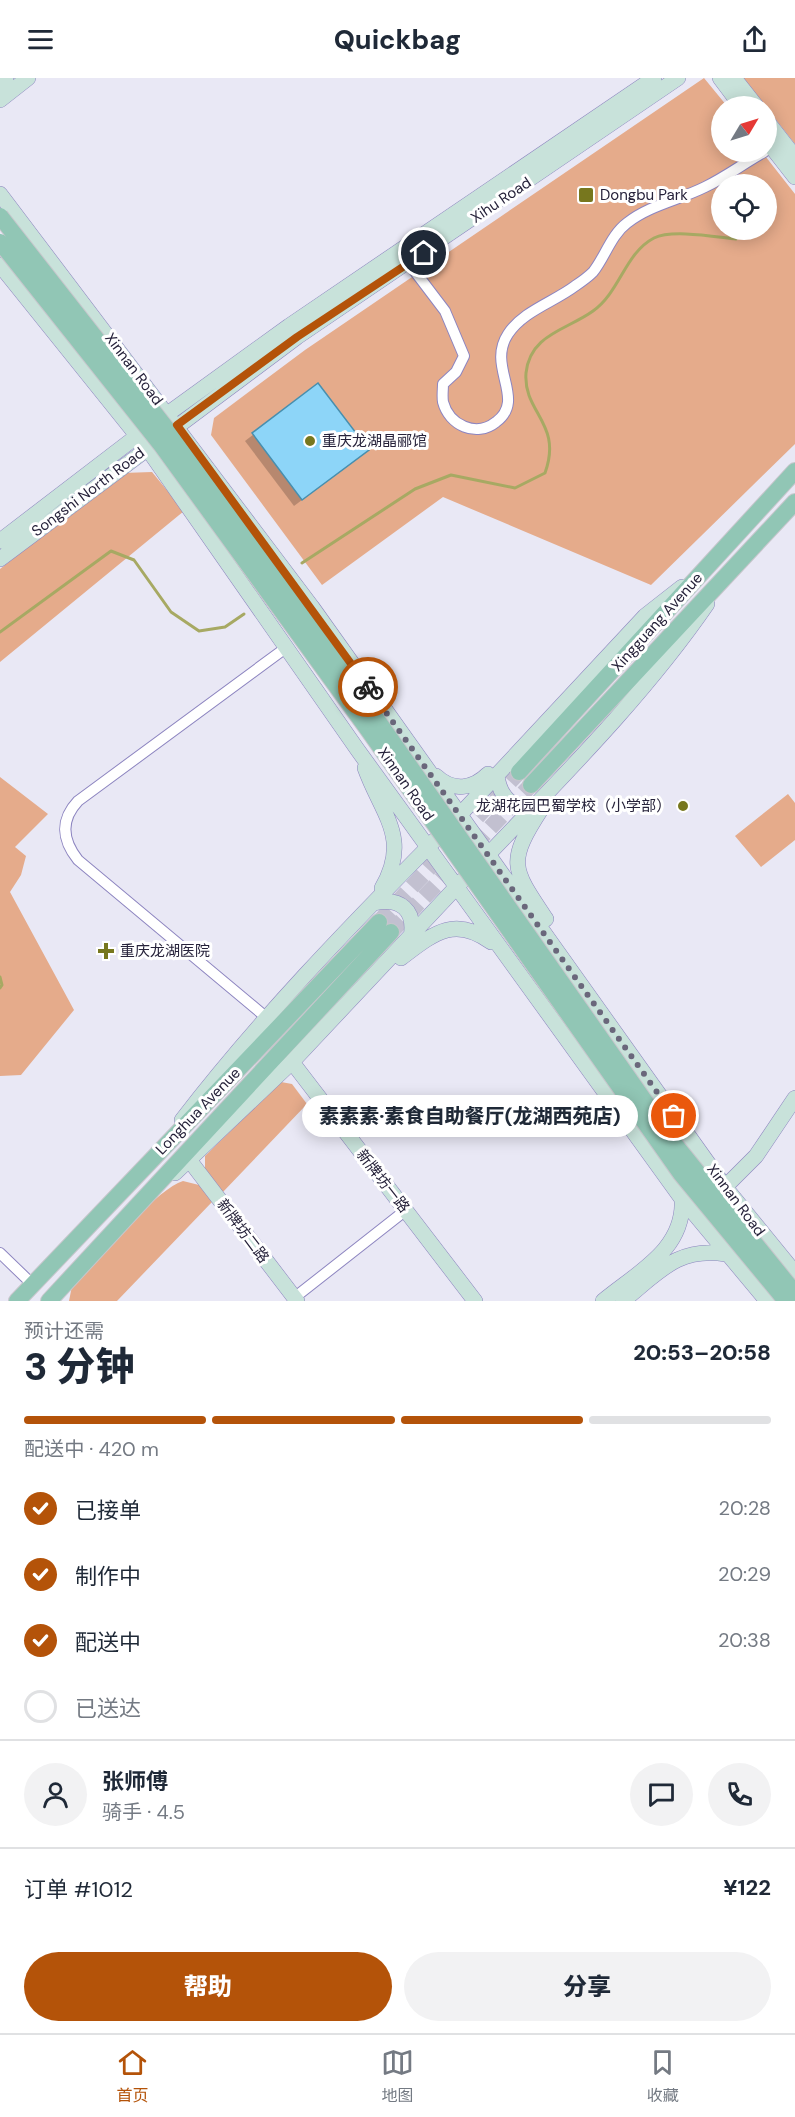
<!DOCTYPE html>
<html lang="zh">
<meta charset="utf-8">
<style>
:root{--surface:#fff;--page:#f2f2f3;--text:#1f2937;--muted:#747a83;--line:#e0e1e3;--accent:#b45309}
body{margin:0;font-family:"DM Sans","Noto Sans SC",sans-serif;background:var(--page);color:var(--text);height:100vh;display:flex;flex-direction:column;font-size:22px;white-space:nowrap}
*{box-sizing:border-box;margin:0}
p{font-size:20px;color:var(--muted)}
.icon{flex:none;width:33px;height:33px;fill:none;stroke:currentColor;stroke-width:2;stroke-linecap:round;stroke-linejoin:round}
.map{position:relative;height:1223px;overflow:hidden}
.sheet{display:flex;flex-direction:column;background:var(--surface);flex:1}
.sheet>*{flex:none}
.needle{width:39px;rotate:52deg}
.controls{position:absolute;left:711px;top:18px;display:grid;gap:12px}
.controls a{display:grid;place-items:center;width:66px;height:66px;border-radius:50%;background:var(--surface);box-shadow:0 3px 15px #0003;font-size:30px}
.pin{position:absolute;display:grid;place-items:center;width:51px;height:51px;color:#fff;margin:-26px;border:3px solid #fff;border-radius:50%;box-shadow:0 2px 6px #0007}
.courier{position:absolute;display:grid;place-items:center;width:60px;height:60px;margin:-30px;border:4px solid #b45309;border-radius:50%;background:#fff;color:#222;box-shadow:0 2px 8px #0007}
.bubble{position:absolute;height:42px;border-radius:21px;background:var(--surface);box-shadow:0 3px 15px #0003;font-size:20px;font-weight:800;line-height:42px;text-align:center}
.overview em{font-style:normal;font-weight:800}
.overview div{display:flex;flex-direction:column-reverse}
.overview{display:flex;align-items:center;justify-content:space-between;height:102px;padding:0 24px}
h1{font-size:39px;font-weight:800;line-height:45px}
.bar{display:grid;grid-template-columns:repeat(4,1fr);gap:9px 6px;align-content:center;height:72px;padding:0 24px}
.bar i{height:8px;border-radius:4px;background:var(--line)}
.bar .current{background:var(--accent)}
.bar p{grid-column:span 4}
.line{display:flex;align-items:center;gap:15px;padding:0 24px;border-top:2px solid var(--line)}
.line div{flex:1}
.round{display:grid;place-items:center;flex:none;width:63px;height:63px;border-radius:32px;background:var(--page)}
ol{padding:0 24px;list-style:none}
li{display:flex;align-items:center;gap:18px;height:66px}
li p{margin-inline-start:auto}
li .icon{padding:6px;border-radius:50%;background:var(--accent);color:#fff;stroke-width:4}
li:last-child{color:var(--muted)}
li i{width:33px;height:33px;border:3px solid var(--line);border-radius:50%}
.cta{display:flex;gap:12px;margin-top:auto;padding:12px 24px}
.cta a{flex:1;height:69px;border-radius:36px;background:var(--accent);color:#fff;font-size:24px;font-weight:800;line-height:69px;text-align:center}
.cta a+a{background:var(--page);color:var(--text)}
header{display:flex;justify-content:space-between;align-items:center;height:78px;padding:0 24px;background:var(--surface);font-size:27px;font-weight:800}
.menu{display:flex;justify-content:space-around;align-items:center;height:84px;border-top:2px solid var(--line);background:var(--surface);font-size:16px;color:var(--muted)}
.menu a{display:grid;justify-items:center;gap:3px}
.menu .current{color:var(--accent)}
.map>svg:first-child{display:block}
</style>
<header><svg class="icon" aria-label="menu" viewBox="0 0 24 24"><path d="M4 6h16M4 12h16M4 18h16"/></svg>Quickbag<svg class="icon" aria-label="share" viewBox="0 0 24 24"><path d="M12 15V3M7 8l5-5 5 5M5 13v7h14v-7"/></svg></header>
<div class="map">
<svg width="795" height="1223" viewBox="0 0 795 1223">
<rect width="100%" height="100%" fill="#e9e8f5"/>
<!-- green -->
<path fill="#e5ab8b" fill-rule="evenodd" d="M704 0 727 28H722V74H762L795 116V366L651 507 443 419 322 507 211 357 214 340 305 272ZM722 106H766V152H722Z
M743 0H795V66Z
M152 394 184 433 0 584V491L123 395Z
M0 699 48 736 15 769 26 778 21 797 10 814 74 932 21 997 0 998Z
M788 716 795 725V762L761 789 735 758Z
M281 1004 292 1006 307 1026 222 1115 205 1092V1078Z
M183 1103 199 1107 212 1124 117 1223H69L72 1208C97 1183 153 1113 183 1103Z"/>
<!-- shadow -->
<path fill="#0003" d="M318 307 359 379 294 428 245 363Z"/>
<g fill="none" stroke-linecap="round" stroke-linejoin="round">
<!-- stream -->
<path stroke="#a7a963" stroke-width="3" d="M302 485 415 411 451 397 515 410 545 395C563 345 523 335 526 295 530 256 567 252 593 233 620 214 625 175 654 160 672 151 716 159 736 161
M0 554 111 473 134 482 171 534 199 553 225 549 244 536
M0 899 2 907 0 910"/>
</g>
<!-- building -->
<path fill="#8dd5f8" stroke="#478faf" stroke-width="1.5" d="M318 305 369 372 302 422 252 355Z"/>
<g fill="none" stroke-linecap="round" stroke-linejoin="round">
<!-- primary-tunnel -->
<path stroke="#c2c0d0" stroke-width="16" stroke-dasharray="16 8" stroke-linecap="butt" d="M379 844 519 694
M391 854 531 707"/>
<!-- street casing -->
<g stroke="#8d85c0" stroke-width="12">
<path id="street" d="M404 179 445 233 464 278 456 294 443 306C443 311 442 318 443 324 449 347 476 360 496 344 527 321 486 289 508 256 523 233 554 224 575 208 581 204 588 199 593 194 605 179 611 157 627 145 650 127 679 122 705 109 726 99 744 85 764 74
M267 940 78 782C62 762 60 742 78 723L287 569
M0 1175 32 1206
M294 1220 406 1132"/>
</g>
<!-- secondary casing -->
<g stroke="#8d85c0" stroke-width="16">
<path id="secondary" d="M720 0 741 28
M734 0 756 28
M0 5 6 0
M0 22 28 0
M766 42 795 79
M766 62 795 99
M0 116 312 529 725 1109 795 1195
M0 187 147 370 357 671 682 1121 767 1223
M0 463 137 358 289 248 654 0
M0 481 297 259 678 0
M365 690C382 737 411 760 382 810
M436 698C453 714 473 711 488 696
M497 698C500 718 511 731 532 730
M542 730C507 784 511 789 546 841
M454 743 645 538 682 509
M482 783C560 701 643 619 707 526
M374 825C400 819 416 832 411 859
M401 880C433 856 454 837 491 864
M292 984 475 1223
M182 1042C258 943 347 851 435 762
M190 1083 297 1223
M175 1095 292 984 463 802
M725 1109 756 1078 795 1020
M603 1223C638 1194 685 1171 682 1121
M623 1223C658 1195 678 1168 726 1176"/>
</g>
<!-- primary casing -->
<g stroke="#c7c6cc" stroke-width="18">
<path id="primary" d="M519 694 795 393
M531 707 795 424
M17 1223 379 844
M49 1223 391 854"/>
</g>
<!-- street -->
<use href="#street" stroke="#fff" stroke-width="10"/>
<!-- secondary -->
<use href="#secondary" stroke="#c8e2da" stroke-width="15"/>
<!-- primary -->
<use href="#primary" stroke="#91c6b5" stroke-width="16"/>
<!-- primary-bridge casing -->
<g stroke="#c7c6cc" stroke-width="18" stroke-linecap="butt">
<path id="primary-bridge" d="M0 138 174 360 380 646 677 1069 795 1215
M0 164 162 368 369 653 681 1096 786 1223"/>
</g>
<!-- primary-bridge -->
<use href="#primary-bridge" stroke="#91c6b5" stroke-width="16"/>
</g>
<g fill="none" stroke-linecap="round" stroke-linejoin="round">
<!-- done -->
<path stroke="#6a677b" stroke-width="6" stroke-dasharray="0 10.8" d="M368 609 674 1038"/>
<!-- route -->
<path stroke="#b45309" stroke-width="8" d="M368 609 177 347 297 259 424 175"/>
</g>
<!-- markers -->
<g fill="#77771e" stroke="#fff" stroke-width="2">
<rect x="578" y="109" width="16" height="16" rx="3"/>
<circle cx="310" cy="363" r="6"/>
<circle cx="683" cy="728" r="6"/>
<path d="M103 864h6v6h6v6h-6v6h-6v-6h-6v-6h6z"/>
</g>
<g text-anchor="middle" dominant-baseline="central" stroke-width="6" stroke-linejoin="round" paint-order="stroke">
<!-- poi labels -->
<g font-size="15" fill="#26223a" stroke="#fff" text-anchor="start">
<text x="600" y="117">Dongbu Park</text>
<text x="322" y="363">重庆龙湖晶郦馆</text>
<text x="671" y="728" text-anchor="end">龙湖花园巴蜀学校（小学部）</text>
<text x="120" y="873">重庆龙湖医院</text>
</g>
<!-- street labels -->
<g font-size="15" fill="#26223a" stroke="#fff">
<text transform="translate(501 122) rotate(-34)">Xihu Road</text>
<text transform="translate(134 291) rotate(53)">Xinnan Road</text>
<text transform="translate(88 414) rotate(-37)">Songshi North Road</text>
<text transform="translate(657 544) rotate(-48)">Xingguang Avenue</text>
<text transform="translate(406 706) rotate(55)">Xinnan Road</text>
<text transform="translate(198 1033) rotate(-46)">Longhua Avenue</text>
<text transform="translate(383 1103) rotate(52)">新牌坊一路</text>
<text transform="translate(736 1122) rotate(53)">Xinnan Road</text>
<text transform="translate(243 1153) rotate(53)">新牌坊二路</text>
</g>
</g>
</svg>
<div class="controls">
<a><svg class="needle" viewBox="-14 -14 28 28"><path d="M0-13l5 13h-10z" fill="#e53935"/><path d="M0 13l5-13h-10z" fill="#747a83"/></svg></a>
<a><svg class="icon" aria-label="locate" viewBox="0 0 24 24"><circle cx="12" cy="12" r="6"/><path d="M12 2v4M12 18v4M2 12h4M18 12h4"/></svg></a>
</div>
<div class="pin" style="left:674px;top:1038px;background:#ea580c"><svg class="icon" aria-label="bag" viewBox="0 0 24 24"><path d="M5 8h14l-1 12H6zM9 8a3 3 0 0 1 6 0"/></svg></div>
<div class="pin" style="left:424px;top:175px;background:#1f2937"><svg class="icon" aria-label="home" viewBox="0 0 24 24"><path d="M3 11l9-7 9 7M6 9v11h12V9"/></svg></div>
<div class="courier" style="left:368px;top:609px"><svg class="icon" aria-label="bike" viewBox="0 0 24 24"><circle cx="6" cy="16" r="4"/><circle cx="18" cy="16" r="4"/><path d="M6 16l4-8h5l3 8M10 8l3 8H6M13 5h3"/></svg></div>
<div class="bubble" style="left:302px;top:1017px;width:336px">素素素·素食自助餐厅(龙湖西苑店)</div>
</div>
<section class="sheet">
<div class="overview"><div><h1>3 分钟</h1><p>预计还需</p></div><em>20:53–20:58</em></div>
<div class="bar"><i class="current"></i><i class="current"></i><i class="current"></i><i></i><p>配送中 · 420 m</p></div>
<ol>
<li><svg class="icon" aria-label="check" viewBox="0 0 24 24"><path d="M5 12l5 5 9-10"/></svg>已接单<p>20:28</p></li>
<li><svg class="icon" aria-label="check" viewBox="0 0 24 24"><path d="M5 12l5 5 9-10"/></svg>制作中<p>20:29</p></li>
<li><svg class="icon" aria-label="check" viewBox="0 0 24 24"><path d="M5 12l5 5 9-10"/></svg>配送中<p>20:38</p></li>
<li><i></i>已送达</li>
</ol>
<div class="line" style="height:108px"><a class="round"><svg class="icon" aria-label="person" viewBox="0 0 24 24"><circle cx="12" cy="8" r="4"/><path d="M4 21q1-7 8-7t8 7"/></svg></a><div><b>张师傅</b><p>骑手 · 4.5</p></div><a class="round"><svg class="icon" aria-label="chat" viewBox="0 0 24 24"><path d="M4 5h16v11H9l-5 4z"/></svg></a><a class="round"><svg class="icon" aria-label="phone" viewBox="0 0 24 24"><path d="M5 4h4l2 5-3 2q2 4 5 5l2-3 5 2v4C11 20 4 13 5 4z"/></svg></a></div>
<div class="line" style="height:78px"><div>订单 #1012</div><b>¥122</b></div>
<div class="cta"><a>帮助</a><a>分享</a></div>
</section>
<nav class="menu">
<a class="current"><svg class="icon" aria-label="home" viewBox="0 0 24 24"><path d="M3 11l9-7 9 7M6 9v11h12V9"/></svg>首页</a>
<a><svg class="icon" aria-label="map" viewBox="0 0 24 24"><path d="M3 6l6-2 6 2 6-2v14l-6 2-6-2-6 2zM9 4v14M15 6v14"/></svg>地图</a>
<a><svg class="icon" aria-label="saved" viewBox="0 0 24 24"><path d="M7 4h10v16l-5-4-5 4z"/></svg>收藏</a>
</nav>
